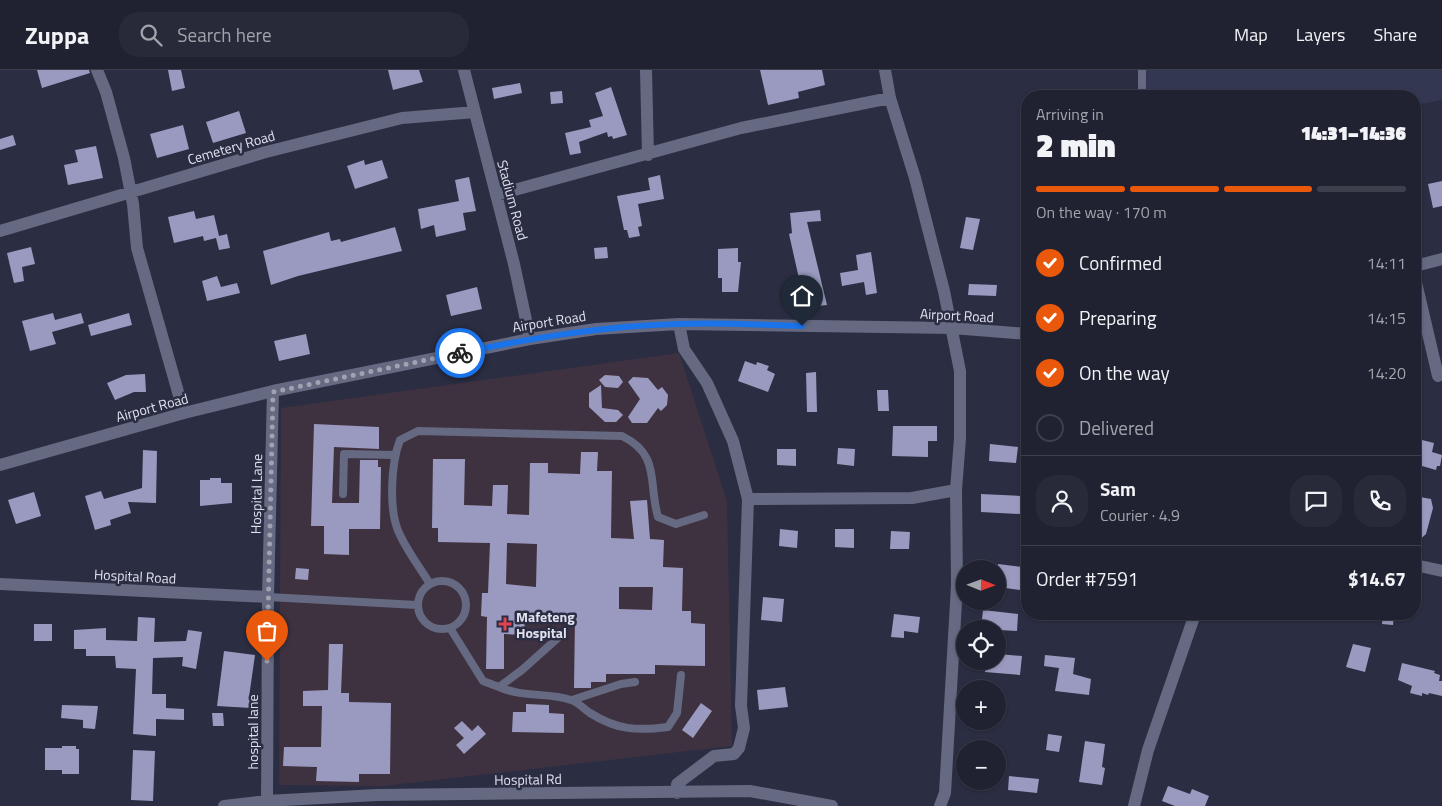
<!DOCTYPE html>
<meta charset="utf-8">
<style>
:root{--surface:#202232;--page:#282a3a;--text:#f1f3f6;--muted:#a2a4ac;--line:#3d3f4d;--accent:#ea580c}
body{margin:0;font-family:"Titillium Web",sans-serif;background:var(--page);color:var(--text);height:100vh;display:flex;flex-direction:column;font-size:19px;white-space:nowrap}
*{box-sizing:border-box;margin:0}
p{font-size:16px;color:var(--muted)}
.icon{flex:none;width:28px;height:28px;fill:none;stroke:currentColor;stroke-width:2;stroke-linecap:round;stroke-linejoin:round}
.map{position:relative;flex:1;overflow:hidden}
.details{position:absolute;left:1021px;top:20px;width:400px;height:530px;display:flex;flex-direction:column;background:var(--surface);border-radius:20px;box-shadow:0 1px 4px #0004,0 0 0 1px var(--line)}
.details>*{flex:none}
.needle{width:32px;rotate:91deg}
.controls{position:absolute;left:956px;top:490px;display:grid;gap:10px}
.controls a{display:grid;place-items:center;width:50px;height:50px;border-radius:50%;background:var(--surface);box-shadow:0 1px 4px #0004,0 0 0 1px var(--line);font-size:25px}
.pin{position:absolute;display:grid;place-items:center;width:42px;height:42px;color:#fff;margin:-51px -21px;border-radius:50% 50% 50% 0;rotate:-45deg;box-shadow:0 0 5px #0007}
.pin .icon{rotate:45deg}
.courier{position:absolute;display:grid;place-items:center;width:50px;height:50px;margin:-25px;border:4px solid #1a73e8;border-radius:50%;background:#fff;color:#222;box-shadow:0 1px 6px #0007}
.headline em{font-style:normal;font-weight:800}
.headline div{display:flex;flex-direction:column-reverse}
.headline{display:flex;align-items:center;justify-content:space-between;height:85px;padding:0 15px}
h1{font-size:32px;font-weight:800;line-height:38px}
.bar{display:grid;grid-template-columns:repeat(4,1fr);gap:8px 5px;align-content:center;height:60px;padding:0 15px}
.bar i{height:6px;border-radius:4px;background:var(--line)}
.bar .current{background:var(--accent)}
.bar p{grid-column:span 4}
.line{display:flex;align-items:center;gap:12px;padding:0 15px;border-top:1px solid var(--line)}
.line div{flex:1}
.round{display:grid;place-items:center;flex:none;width:52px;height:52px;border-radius:20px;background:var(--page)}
ol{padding:0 15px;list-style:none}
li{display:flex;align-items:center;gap:15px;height:55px}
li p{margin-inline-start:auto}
li .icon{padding:5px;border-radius:50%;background:var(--accent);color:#fff;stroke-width:4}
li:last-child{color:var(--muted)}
li i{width:28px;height:28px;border:2px solid var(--line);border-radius:50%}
header{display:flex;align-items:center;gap:30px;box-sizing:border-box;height:70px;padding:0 25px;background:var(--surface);border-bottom:1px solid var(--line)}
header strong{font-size:24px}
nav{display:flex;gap:28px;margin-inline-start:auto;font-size:18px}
.search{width:350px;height:45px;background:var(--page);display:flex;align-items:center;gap:12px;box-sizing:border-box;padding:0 18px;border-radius:20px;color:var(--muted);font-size:19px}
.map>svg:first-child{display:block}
</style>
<header>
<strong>Zuppa</strong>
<div class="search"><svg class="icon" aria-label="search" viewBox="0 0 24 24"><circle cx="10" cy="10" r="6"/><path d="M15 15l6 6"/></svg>Search here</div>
<nav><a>Map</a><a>Layers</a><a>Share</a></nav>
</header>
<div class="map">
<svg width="1442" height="736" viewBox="0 0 1442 736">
<rect width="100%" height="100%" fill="#2b2d42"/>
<!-- built -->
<path fill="#343752" d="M1144 0H1442V30L1415 35V26H1145Z"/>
<!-- medical -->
<path fill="#3e3240" d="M679 283 727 431 732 676 383 716 279 715 281 338Z"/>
<!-- building -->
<path fill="#9a9ac0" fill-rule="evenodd" d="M37 0H89L90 3 42 18Z
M168 0H181L185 18 172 21Z
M388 0H419L423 12 393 20Z
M760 0H822L825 15 798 22 799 28 768 35Z
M520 13 522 23 494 29 492 18Z
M611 17 627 65 613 69 612 66 608 67 607 62 579 72 581 83 570 85 565 63 591 57 589 50 603 46 595 23Z
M562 21 563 33 551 34 550 22Z
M239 41 246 63 213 73 206 52Z
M183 55 189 79 157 88 150 64Z
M13 65 16 75 0 80V69Z
M96 76 103 108 68 115 64 95 78 92 75 80Z
M364 90 365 95 382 90 388 108 355 119 347 96Z
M660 105 664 129 638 134 642 156 638 157 640 166 629 168 627 160H624L617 126 650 120 648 108Z
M469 107 476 141 463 143 466 160 436 167 434 155 421 159 418 139 459 131 455 110Z
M1442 111V136L1433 138 1428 114Z
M820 140 821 151 807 152 827 235 810 237 811 219 802 222 789 164 792 163 790 143Z
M194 141 196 149 214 145 219 166 227 164 230 178 219 180 216 168 204 171 203 166 174 173 168 147Z
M966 147 980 149 973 180 960 178Z
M395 157 402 181 298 206 271 215 263 181 329 162 331 171 340 169 341 172Z
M31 177 35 194 22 197 24 211 14 213 7 183Z
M607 177 608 188 595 189 594 178Z
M738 178V192H741L738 222H722V208H718V179Z
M871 182 877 223 866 225 864 212 842 216 840 203 858 200 856 185Z
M217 206 221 217 237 213 240 223 207 231 202 211Z
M969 214 997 215 996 226 968 225Z
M477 217 482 239 451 246 446 225Z
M53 243 55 250 81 243 84 253 52 262 56 274 30 281 22 251Z
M129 243 132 255 91 266 88 255Z
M306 264 310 284 279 291 274 271Z
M745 291 756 295 757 292 769 296 767 300 775 304 768 322 738 311Z
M816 302 817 342H807L806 303Z
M145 304 146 322H134L115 330 107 313 126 305Z
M605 305 619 306 623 312 618 318 605 317 599 310Z
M633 307 648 308 658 320 662 317 668 325 667 335 661 341 658 338 647 353H632L628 347 640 329 628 312Z
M601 315 602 338 618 340 623 345 616 352H605L589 337V323Z
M877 320H888L889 341H878Z
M314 354 379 357V379L334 377 332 433H359L360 390H378V397H381L380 459H349V485L324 484V456H311Z
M893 356H937V371H928V387L892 386Z
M1418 369 1434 373 1432 382 1442 385 1440 396H1437L1436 400 1415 394Z
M990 374 1018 377 1016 393 989 391Z
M838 378 855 379 854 396 837 394Z
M777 379H796V396L777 395Z
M143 380 157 381 156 433 128 432 131 443 110 450 111 455 95 460 85 426 101 421 104 429 142 418Z
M581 382H598L597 401H612L611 468 634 469 630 431 647 430 650 469 664 470 663 497 683 498 682 541H691V553L705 554V596L655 595V604H606V612H591V618H574L575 547 548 546V551L525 550 524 565 504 564V599H486L487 547 481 546 482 523H488L490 473 438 472V458H432L433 389H465L464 435 492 436 493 415H508L507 444 529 445 530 393H548V403L580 404ZM507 473 537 474 536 517 506 514ZM619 517H653L652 540 619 539Z
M210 408H221V413H232V433L200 436V410H210Z
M34 422 41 446 16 454 8 430Z
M981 424 1021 426 1020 444 981 442Z
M1415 426 1431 429 1433 438 1426 464 1415 474Z
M780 459 798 461 797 478 779 476Z
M835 459H854V478L835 477Z
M891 461 910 462 909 479H890Z
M998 494 1022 497 1020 520 998 517Z
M296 498 309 499 308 510 295 509Z
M763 527 784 529 782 552 761 550Z
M983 540 1018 544 1017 561 981 559Z
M894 544 920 547 918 563 904 561V568L891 567Z
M1383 544H1394L1393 555 1382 554Z
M138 547 155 548 154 572 186 571 188 560 202 562 196 599 182 596 183 587 153 588 152 624H166V638L184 639V650L156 649V666L133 664 136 599 116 598 115 586H86V579H74V560L106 558V570L137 571Z
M34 554H52V571H34Z
M329 574H343L341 623H349V632L391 633 390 704H359V712L316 711 317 697 283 696 284 677H321L322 636H303V621L328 620Z
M1353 574 1371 578 1365 602 1346 597Z
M224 581 255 585 249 627H251V638L217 636Z
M998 584 1022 586 1020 605 985 602 986 591H998Z
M1045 585 1075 588 1073 604 1091 609 1089 625 1055 621 1059 598 1044 596Z
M1402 593 1435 601 1434 603 1440 605 1439 611H1442V626L1429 623 1428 625 1422 623V626L1410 623 1412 616 1398 610Z
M785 617 788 637 759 640 757 620Z
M701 633 712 641 693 668 682 660Z
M526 634 549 635V643L564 644V663L512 662 513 642H526Z
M62 635 98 636 95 659 83 658V650L61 648Z
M212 643H223L224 656H213Z
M462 651 472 661 478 655 486 664 464 684 456 675 464 668 454 658Z
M1048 664 1062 666 1059 682 1046 680Z
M1085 671 1105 674 1102 697 1105 698 1102 715 1079 712Z
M62 676H76V679H79V704H62V700H45V678H62Z
M133 680 155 681 153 731 131 730Z
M1009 706 1039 709 1037 723 1008 720Z
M1168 716 1190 724 1192 719 1209 726 1205 736H1175L1162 731Z"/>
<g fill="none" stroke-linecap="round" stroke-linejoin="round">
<!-- lane -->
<path stroke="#656981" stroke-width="8" d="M1142 26V0
M343 424 344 384 395 385
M418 535a24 24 0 1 1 48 0a24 24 0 1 1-48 0Z
M430 514C420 498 408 482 400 465 388 442 391 393 400 370L418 361 622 366C661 385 648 413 658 447L676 454 704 445
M268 527 417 535
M450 558 483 611 499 617 522 600 560 566
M499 617C524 628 547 622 571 630 578 632 584 639 590 643 617 660 637 661 668 657L677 643 681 605
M572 630 621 614 635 612"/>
<!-- street -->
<path stroke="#656981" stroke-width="12" d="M97 0 106 22 124 88 133 134 137 178 184 343
M464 0 514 194 530 269
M646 0 648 85
M885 0 890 28 915 108 944 221 960 301V368L956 420 957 515 945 723 940 736
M496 125 741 58 890 28
M0 161 266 82 402 48 475 42
M1415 196 1442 189
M1415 208 1438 306
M679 254 684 279 707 313 733 371 748 429 912 428 956 420
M0 395 184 343 273 321 530 269 596 259 679 254 952 258 1028 264
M1415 495 1442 501
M0 514 268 527
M677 723V714L714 686 734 684 739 678 744 658 741 636 748 429
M224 736 266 731 377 725 750 721 832 736
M267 736 268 527 273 321
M1134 736 1148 680 1195 544"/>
</g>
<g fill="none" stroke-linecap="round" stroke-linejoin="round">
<!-- done -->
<path stroke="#a0a2b2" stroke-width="5" stroke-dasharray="0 9" d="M267 591 273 322 460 283"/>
<!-- route -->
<path stroke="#1a73e8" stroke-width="6" d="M460 283C532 268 603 256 677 254 719 252 761 255 802 256"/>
</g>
<!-- markers -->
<path fill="#e0444e" stroke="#2b2d42" stroke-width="2" d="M502.5 546.5h5v5h5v5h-5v5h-5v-5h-5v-5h5z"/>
<g text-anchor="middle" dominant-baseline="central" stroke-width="5" stroke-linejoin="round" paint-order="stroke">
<!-- street labels -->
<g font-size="14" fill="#dfe1ef" stroke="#2b2d42">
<text transform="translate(231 77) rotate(-16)">Cemetery Road</text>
<text transform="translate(513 130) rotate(75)">Stadium Road</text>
<text transform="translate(957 245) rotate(3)">Airport Road</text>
<text transform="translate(549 251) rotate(-9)">Airport Road</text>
<text transform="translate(152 337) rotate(-15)">Airport Road</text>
<text transform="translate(256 424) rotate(-89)">Hospital Lane</text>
<text transform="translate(135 506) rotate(3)">Hospital Road</text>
<text transform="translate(252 662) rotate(-90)">hospital lane</text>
<text transform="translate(528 709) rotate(-1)">Hospital Rd</text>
</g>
<!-- poi labels -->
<g font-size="14" font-weight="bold" fill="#dfe1ef" stroke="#2b2d42" text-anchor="start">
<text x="516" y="546">Mafeteng<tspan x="516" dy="16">Hospital</tspan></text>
</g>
</g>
</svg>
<div class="controls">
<a><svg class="needle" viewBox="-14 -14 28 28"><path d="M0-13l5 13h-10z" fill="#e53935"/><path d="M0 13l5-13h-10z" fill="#a2a4ac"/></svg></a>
<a><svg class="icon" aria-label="locate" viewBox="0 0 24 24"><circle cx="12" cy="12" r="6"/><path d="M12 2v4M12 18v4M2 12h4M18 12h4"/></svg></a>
<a>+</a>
<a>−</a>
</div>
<div class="pin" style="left:267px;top:591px;background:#ea580c"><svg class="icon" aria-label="bag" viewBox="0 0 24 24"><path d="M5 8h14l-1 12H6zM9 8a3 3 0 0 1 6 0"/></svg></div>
<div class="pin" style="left:802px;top:256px;background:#1f2937"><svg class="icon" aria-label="home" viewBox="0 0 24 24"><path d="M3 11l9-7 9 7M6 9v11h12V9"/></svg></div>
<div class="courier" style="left:460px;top:283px"><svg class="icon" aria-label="bike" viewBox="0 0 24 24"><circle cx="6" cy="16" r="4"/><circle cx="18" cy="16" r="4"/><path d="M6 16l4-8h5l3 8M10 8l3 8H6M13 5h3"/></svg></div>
<section class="details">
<div class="headline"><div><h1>2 min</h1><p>Arriving in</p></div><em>14:31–14:36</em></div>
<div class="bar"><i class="current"></i><i class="current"></i><i class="current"></i><i></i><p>On the way · 170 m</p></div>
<ol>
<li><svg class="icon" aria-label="check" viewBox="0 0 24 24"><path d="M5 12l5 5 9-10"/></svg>Confirmed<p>14:11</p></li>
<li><svg class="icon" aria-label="check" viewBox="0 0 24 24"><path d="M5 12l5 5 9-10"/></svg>Preparing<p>14:15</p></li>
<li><svg class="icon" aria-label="check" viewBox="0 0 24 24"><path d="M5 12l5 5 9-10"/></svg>On the way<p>14:20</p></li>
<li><i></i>Delivered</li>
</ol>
<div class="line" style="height:90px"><a class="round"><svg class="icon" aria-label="person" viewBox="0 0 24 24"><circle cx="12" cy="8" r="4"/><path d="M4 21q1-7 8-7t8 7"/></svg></a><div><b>Sam</b><p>Courier · 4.9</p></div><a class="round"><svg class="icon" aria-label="chat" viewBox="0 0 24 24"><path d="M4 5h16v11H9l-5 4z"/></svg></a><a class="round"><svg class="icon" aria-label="phone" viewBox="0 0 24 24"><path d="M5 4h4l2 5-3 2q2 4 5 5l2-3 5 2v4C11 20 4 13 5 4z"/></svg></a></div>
<div class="line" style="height:65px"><div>Order #7591</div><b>$14.67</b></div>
</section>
</div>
